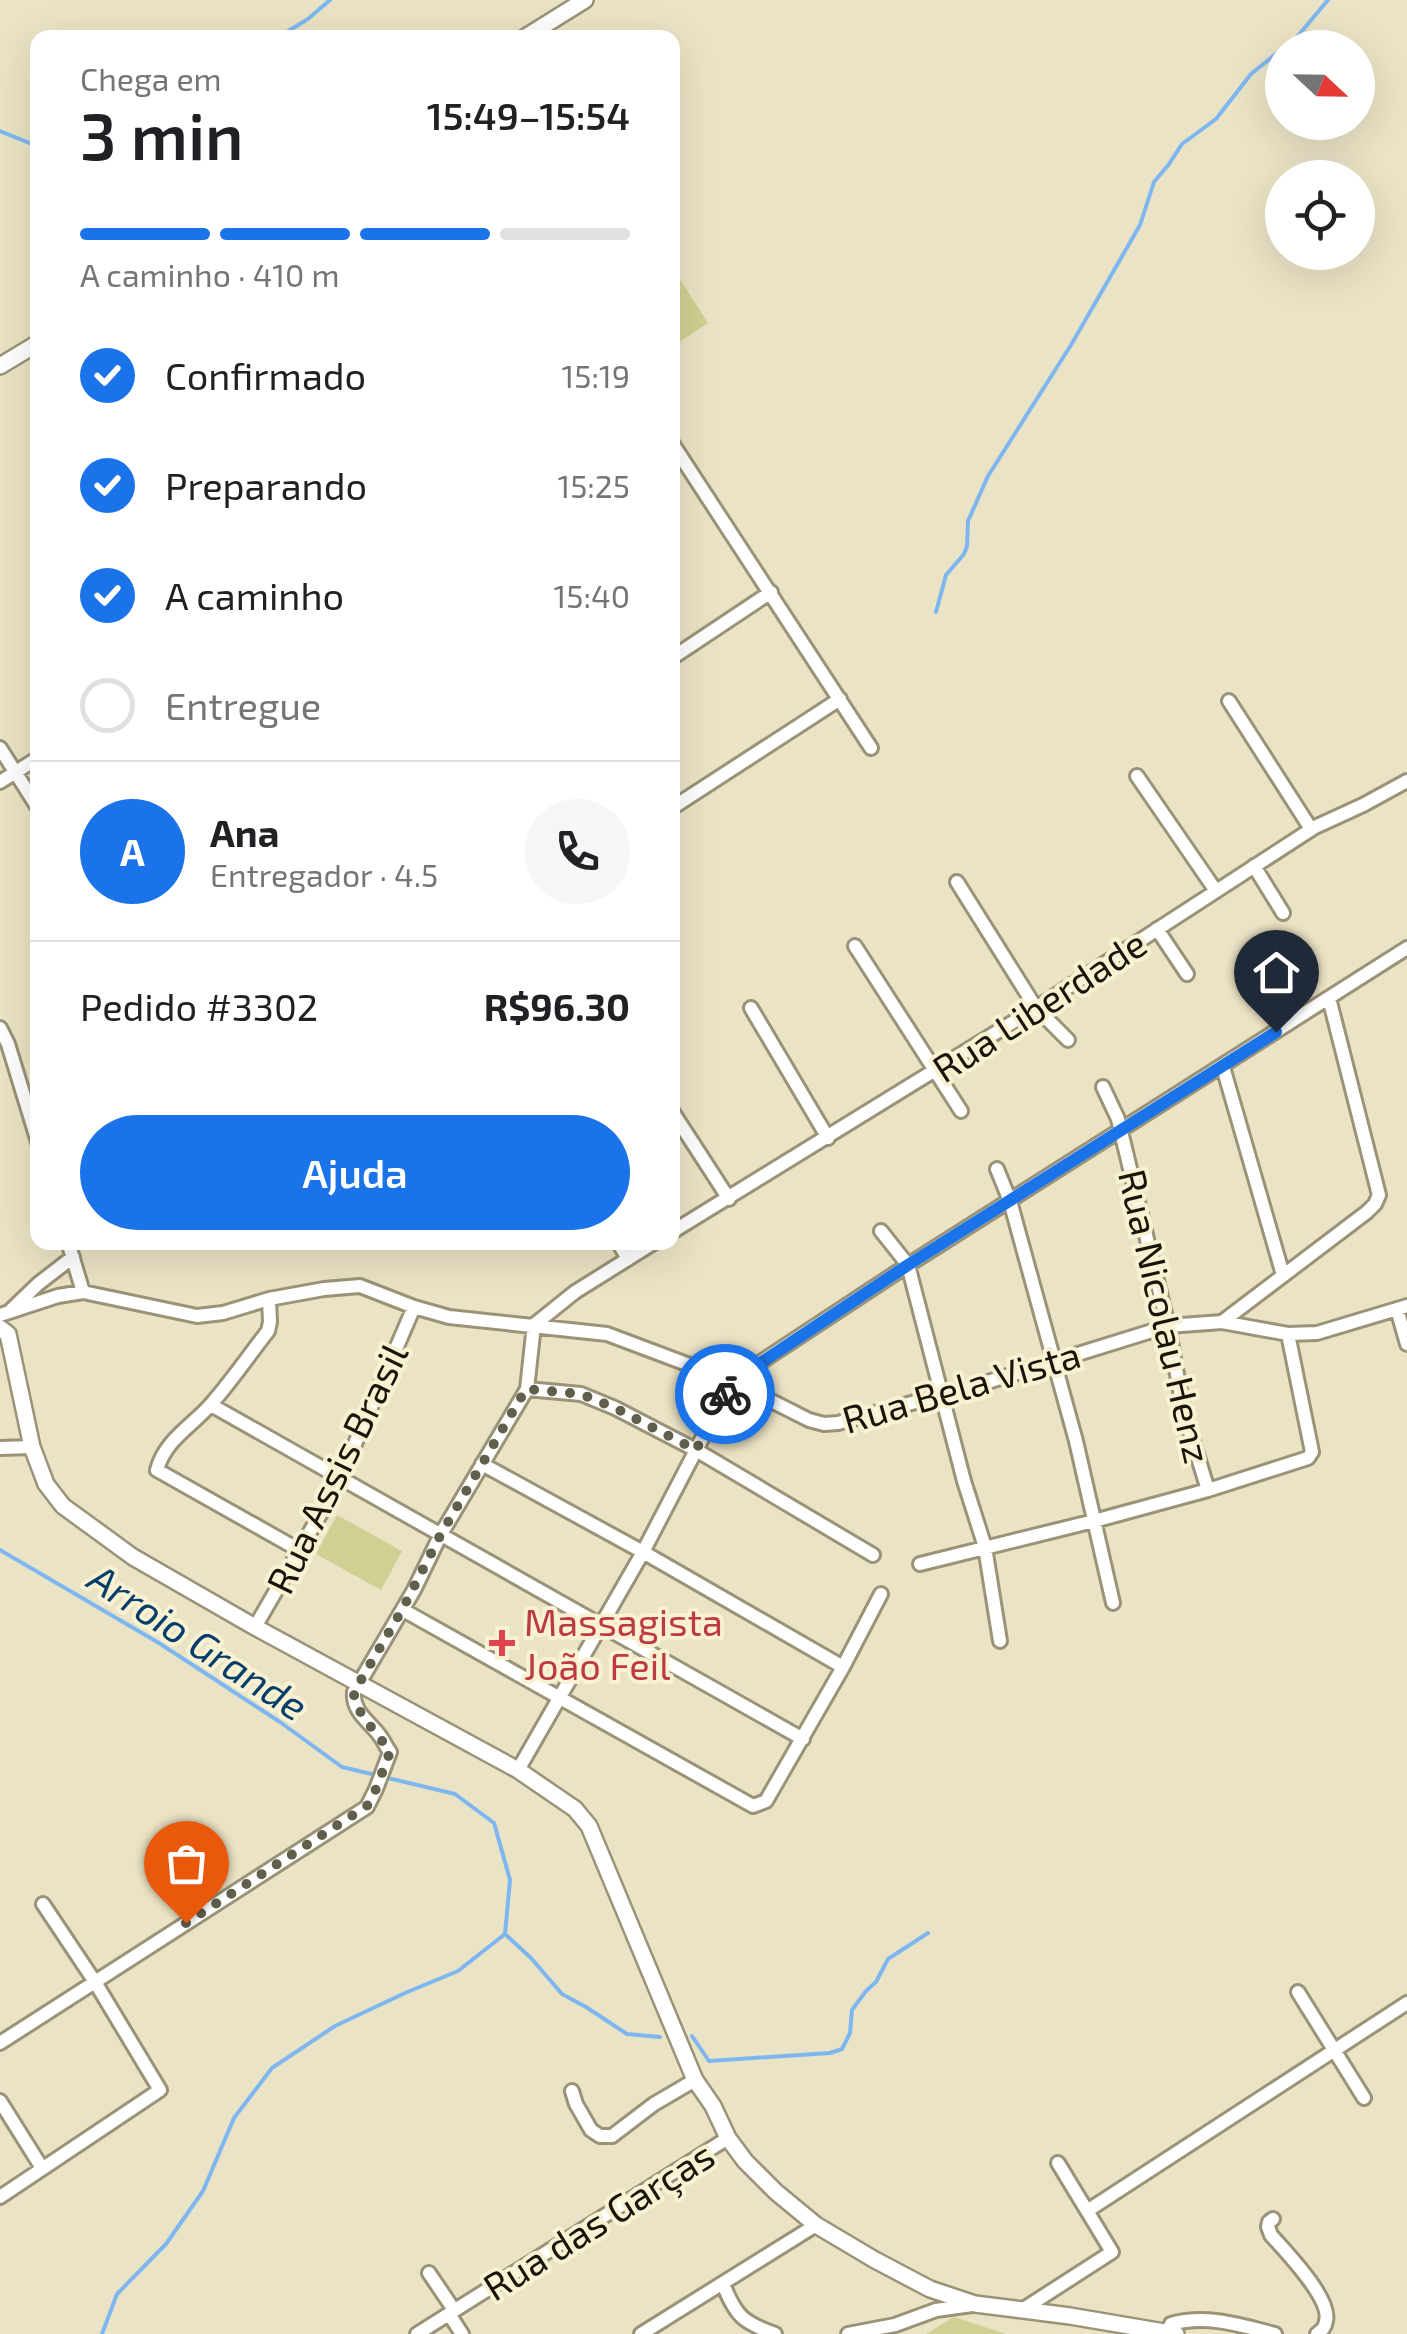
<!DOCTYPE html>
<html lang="pt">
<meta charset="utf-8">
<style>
:root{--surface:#fff;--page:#f6f6f6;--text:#202124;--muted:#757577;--line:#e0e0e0;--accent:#1a73e8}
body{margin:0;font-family:"Exo 2",sans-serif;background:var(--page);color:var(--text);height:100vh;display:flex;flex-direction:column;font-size:38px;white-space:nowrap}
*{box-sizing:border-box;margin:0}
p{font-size:32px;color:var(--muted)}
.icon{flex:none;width:55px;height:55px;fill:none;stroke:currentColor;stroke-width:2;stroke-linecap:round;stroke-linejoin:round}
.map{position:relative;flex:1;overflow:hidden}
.drawer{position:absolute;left:30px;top:30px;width:650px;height:1220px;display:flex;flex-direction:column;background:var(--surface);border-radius:20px;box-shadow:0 10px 40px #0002}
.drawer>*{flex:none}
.needle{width:65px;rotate:112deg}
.controls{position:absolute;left:1265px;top:30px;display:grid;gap:20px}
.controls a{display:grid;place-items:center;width:110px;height:110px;border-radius:50%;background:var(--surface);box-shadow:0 10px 40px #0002;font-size:50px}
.pin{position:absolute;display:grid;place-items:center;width:85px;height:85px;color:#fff;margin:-102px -42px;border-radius:50% 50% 50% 0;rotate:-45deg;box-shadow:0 0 10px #0007}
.pin .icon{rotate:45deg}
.courier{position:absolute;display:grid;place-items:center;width:100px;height:100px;margin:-50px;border:8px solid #1a73e8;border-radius:50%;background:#fff;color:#222;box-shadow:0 2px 12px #0007}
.overview em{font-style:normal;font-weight:600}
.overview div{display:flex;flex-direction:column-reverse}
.overview{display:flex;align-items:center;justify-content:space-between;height:170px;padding:0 50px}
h1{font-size:65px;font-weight:600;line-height:75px}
.bar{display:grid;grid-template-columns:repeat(4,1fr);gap:15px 10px;align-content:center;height:120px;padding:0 50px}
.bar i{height:12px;border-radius:8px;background:var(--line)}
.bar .selected{background:var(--accent)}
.bar p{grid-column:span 4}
.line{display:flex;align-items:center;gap:25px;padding:0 50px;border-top:2px solid var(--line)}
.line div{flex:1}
.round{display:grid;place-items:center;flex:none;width:105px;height:105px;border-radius:52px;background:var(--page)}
ol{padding:0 50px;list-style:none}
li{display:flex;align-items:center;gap:30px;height:110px}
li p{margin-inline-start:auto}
li .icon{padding:10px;border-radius:50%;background:var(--accent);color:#fff;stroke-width:4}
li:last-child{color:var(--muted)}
li i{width:55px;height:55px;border:5px solid var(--line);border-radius:50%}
.action{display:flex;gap:20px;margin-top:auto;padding:20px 50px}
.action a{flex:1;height:115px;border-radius:60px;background:var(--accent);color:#fff;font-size:40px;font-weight:600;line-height:115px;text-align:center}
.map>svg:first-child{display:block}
</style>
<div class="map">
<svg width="1407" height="2334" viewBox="0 0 1407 2334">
<rect width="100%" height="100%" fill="#ebe3c5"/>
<!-- green -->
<path fill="#cfd192" d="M672 267 708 323 673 346H672Z
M337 1515 402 1551 381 1590 316 1554Z
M954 2317 1006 2334H926Z"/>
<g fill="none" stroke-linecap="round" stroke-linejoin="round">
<!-- stream -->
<path stroke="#7eb7f0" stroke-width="4" d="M277 38 308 19 330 0
M1285 48 1297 37 1328 0
M0 131 32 144H38
M936 612 946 575 964 554 967 546 968 521 988 476 1071 345 1140 225 1154 182 1169 164 1182 144 1216 119 1251 74 1282 49
M0 1550 159 1643 280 1722 342 1767 455 1794 494 1823 510 1880 505 1934 458 1971 405 1993 335 2026 272 2068 234 2118 203 2191 166 2244 117 2294 102 2334
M505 1934 531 1958 562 1994 586 2007 627 2034 660 2037
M692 2036 709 2061 830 2053 842 2049 850 2033 852 2010 866 1991 876 1982 888 1959 928 1933"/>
<!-- minor casing -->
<g stroke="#9a9377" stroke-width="18">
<path id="minor" d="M672 443 871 748
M672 658 771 592
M1229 701 1311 829
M0 748 38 808
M1137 776 1216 891
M0 782 38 758
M672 808 840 699
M1254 866 1283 913
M957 882 1036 1008 1068 1040
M1157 929 1187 974
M855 946 961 1111
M751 1008 828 1138
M0 1028 8 1044 38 1142
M1223 1067 1283 1275
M1103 1087 1118 1119 1168 1326 1184 1412 1208 1490
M672 1111 729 1199
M997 1169 1010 1201 1076 1441 1113 1603
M881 1231 908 1265 964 1481 985 1547 1000 1641
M672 1232 1036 1008 1315 827 1363 805 1407 781
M68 1242 83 1292
M618 1242 628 1259
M269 1299 270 1322 268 1331C250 1354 233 1379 213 1402 194 1425 165 1439 157 1470L299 1550
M1397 1309 1407 1344
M11 1310 38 1284 73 1257
M0 1315 58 1296 83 1292 197 1316 223 1313 269 1299 324 1289 360 1286 414 1307 449 1317 607 1334 732 1381 809 1420 824 1424 838 1423 978 1385 1168 1326 1222 1322 1288 1334 1317 1333 1407 1306
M1222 1322 1367 1212 1375 1204 1379 1195 1329 998
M527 1389 581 1394 615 1408 696 1450 873 1555
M211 1405 803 1739
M0 1448 32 1447
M482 1464 643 1552 843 1667
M920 1564 1094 1521 1208 1490 1308 1458 1312 1452 1288 1334
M403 1610 753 1806 766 1801 843 1667 881 1594
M255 1627 325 1506 348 1460 414 1307
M518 1770 643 1552 732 1381 908 1265 1407 948
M1298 1992 1364 2098
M0 2043 367 1807 376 1789 390 1752C386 1747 384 1741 380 1736 370 1722 352 1712 354 1692L414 1590 441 1534 527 1389 534 1325 575 1292 655 1242
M572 2091 576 2104 591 2130 600 2136H612L654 2104 695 2080
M0 2101 42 2168
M0 2197 160 2090 95 1982 43 1904
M1087 2211 1407 2003
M1273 2219 1269 2222 1268 2227 1271 2235C1285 2251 1332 2299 1326 2321 1325 2328 1322 2330 1317 2334
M429 2273 454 2310
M723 2284C736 2316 742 2322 775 2334
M1022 2310 1112 2252 1058 2163
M449 2314 462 2334
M1168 2331 1171 2324C1206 2314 1240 2325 1275 2334
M417 2334 728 2138
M641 2334 816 2225
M848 2334 895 2325 936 2310 972 2305"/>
</g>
<!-- major casing -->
<g stroke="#9a9377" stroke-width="20">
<path id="major" d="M524 38 585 0
M0 366 38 343
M0 1328 8 1334 32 1447 46 1484 63 1506 133 1557 255 1627 518 1770 575 1809 589 1826 695 2080 713 2106 728 2138 745 2161 776 2192 816 2225 875 2260 930 2289 975 2304 1070 2316 1176 2334"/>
</g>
<!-- minor -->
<use href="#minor" stroke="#fff" stroke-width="12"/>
<!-- major -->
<use href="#major" stroke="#fff" stroke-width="15"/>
</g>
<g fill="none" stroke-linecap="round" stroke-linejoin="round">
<!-- done -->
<path stroke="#625e4c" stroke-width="10" stroke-dasharray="0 18" d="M186 1923 367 1806 376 1789 390 1752C379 1734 353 1711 354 1692L402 1610 441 1534 526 1389 581 1394 615 1408 696 1450 725 1394"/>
<!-- route -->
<path stroke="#1a73e8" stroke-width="12" d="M725 1394 732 1382 908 1265 1276 1032"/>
</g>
<!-- markers -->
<path fill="#e0444e" stroke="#f8f1d2" stroke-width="4" d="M497 1628h10v10h10v10h-10v10h-10v-10h-10v-10h10z"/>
<g text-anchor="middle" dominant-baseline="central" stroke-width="8" stroke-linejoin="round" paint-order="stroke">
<!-- street labels -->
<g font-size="38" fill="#18160b" stroke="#f8f1d2">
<text transform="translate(1039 1005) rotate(-33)">Rua Liberdade</text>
<text transform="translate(1166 1316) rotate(77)">Rua Nicolau Henz</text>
<text transform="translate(961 1386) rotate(-16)">Rua Bela Vista</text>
<text transform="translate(336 1468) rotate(-64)">Rua Assis Brasil</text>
<text transform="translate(598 2220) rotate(-32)">Rua das Garças</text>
</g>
<!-- health labels -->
<g font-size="38" fill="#be3a42" stroke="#f8f1d2" text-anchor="start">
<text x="524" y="1621">Massagista<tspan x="524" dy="44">João Feil</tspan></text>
</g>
<!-- water labels -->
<g font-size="40" font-style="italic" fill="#053d6b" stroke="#f8f1d2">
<text transform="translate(199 1641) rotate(33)">Arroio Grande</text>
</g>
</g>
</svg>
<div class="controls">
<a><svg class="needle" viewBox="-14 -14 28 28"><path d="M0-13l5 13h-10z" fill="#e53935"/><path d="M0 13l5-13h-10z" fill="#757577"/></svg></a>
<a><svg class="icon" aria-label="locate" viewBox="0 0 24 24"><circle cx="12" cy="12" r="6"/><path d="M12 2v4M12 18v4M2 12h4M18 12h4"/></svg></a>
</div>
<div class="pin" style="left:186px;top:1923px;background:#ea580c"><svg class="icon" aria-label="bag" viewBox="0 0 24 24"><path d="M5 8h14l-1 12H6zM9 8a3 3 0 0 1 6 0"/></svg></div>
<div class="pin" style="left:1276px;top:1032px;background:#1f2937"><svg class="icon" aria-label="home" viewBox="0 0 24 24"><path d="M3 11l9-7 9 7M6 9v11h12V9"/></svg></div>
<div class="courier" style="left:725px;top:1394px"><svg class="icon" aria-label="bike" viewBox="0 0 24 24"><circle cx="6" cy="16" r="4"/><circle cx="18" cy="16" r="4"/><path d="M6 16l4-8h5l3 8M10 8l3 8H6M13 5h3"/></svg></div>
<section class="drawer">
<div class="overview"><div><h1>3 min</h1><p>Chega em</p></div><em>15:49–15:54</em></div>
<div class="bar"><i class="selected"></i><i class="selected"></i><i class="selected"></i><i></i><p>A caminho · 410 m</p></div>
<ol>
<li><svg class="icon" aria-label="check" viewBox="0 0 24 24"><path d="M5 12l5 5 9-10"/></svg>Confirmado<p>15:19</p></li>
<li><svg class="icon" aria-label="check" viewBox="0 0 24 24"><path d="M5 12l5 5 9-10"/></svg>Preparando<p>15:25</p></li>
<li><svg class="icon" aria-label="check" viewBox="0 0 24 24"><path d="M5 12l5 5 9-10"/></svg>A caminho<p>15:40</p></li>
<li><i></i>Entregue</li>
</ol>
<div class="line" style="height:180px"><b class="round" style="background:var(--accent);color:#fff">A</b><div><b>Ana</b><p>Entregador · 4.5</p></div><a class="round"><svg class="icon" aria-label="phone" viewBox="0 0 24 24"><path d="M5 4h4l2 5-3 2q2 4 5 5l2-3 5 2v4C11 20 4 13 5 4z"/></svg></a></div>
<div class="line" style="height:130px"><div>Pedido #3302</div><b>R$96.30</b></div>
<div class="action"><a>Ajuda</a></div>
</section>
</div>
